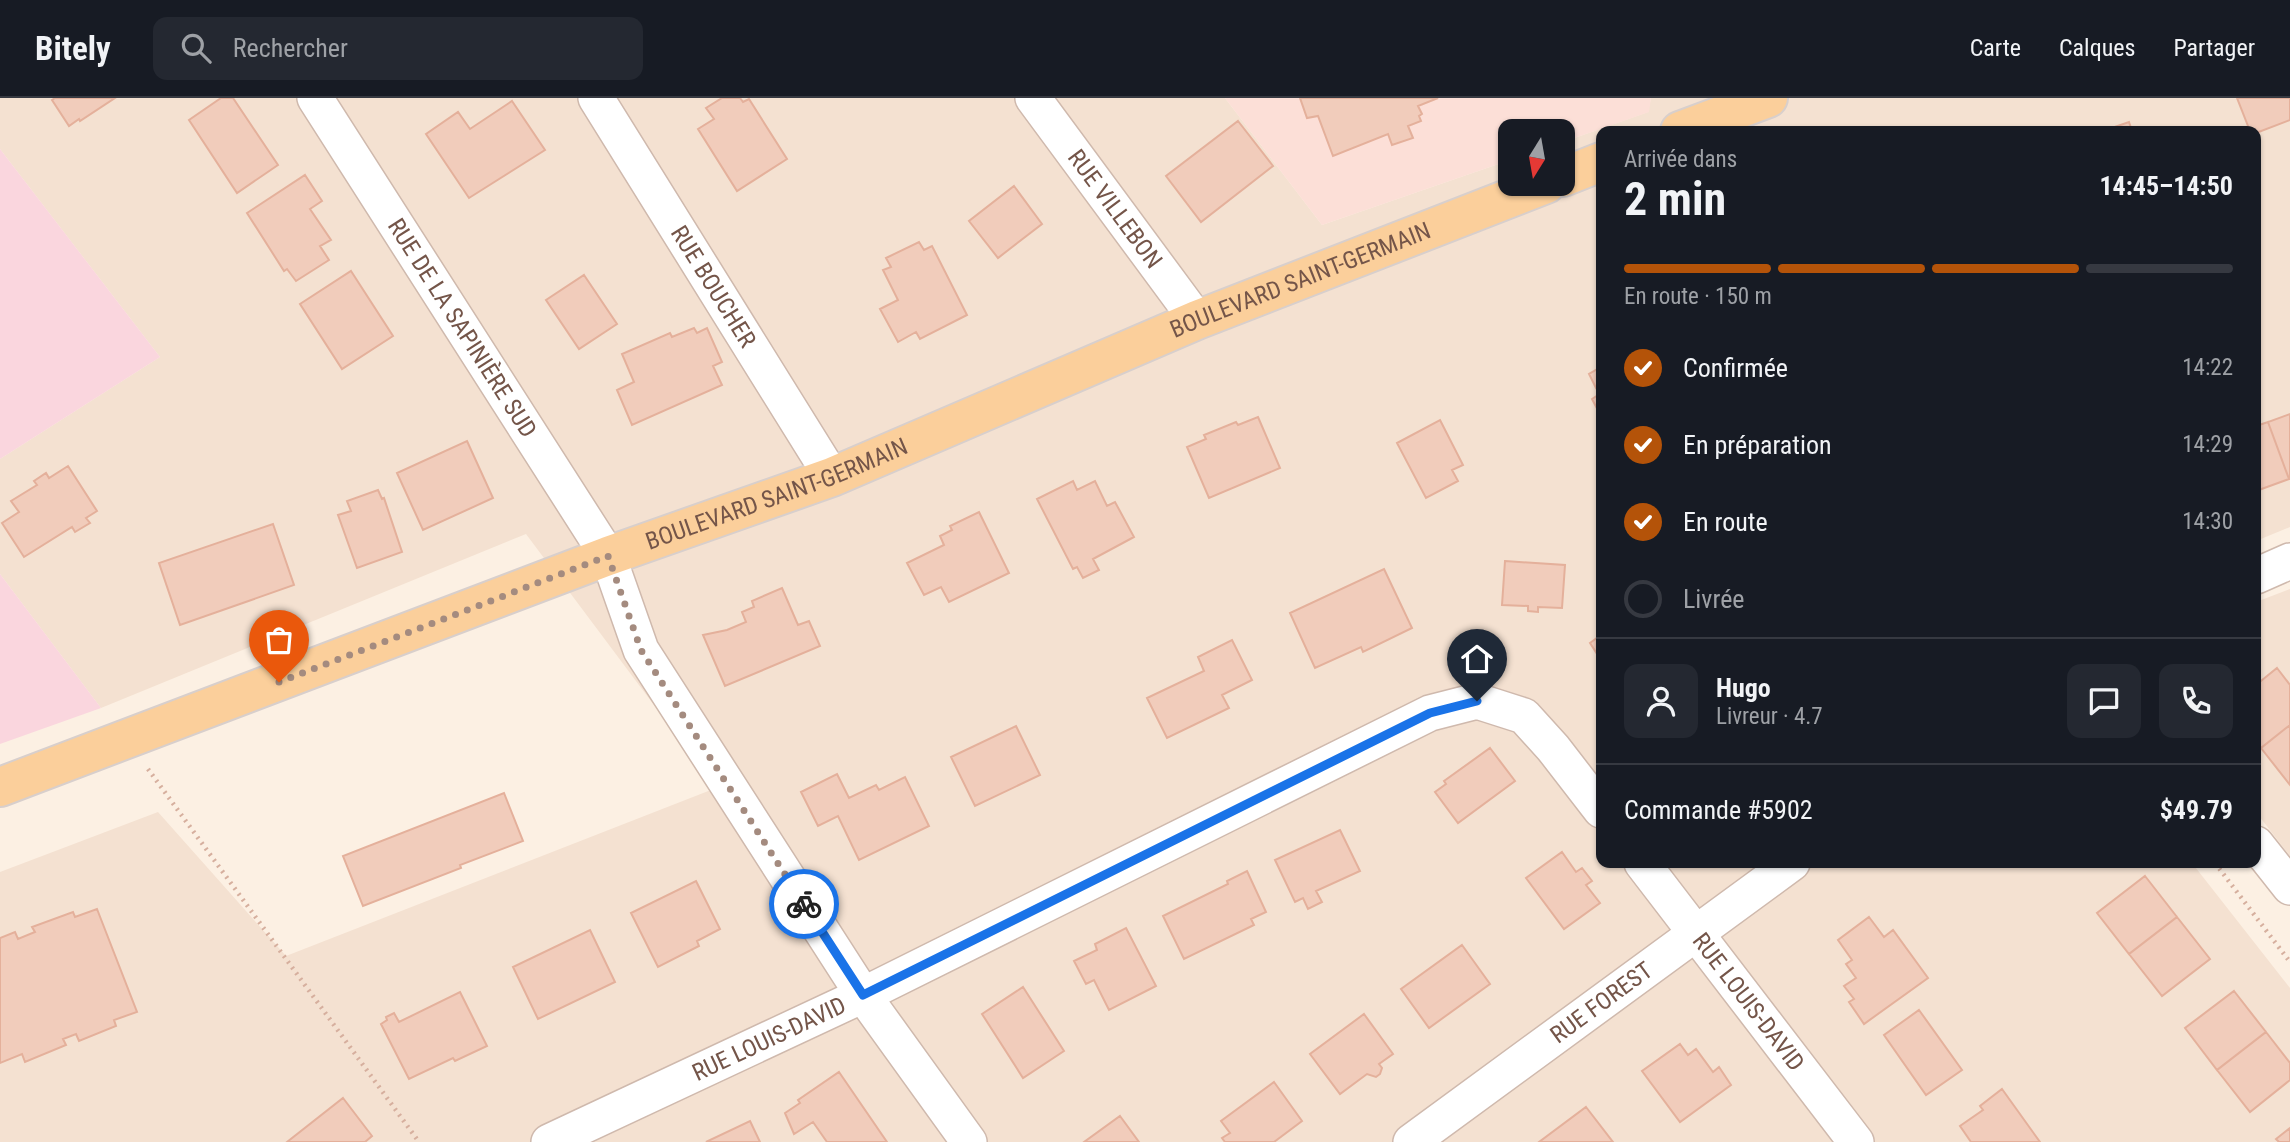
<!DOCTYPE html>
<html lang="fr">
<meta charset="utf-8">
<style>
:root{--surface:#171b24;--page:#242831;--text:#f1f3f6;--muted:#9ea1a6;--line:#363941;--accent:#b45309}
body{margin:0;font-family:"Roboto Condensed",sans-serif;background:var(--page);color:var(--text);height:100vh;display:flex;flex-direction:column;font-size:26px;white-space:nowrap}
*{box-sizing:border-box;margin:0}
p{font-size:23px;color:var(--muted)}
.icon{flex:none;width:38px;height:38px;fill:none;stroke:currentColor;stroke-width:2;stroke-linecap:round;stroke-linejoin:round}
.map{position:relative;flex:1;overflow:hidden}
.drawer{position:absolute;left:1596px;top:28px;width:665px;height:742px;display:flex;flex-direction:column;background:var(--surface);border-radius:14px;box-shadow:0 2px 5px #0004}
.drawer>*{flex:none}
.needle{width:46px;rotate:191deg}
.fabs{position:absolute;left:1498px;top:21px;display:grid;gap:14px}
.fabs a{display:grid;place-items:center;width:77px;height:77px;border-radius:14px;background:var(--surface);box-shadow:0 2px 5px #0004;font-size:35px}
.pin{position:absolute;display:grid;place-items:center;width:60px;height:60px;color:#fff;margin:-72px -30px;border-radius:50% 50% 50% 0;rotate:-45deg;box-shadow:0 0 7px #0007}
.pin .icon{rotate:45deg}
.courier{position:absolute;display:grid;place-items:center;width:70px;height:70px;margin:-35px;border:5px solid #1a73e8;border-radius:50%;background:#fff;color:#222;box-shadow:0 2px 9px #0007}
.summary em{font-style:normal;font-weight:700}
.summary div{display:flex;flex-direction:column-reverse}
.summary{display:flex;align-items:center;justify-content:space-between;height:119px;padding:0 28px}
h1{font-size:46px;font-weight:700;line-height:52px}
.bar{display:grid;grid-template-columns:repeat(4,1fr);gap:10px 7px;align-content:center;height:84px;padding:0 28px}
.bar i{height:9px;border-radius:5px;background:var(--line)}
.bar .on{background:var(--accent)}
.bar p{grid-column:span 4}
.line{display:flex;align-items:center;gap:18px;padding:0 28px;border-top:2px solid var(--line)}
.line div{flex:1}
.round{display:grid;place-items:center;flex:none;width:74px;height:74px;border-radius:14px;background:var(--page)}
ol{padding:0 28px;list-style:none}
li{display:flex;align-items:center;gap:21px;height:77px}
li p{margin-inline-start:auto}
li .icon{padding:7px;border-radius:50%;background:var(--accent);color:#fff;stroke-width:4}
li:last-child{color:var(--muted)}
li i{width:38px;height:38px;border:4px solid var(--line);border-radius:50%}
header{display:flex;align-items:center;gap:42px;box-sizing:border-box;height:98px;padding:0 35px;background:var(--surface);border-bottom:2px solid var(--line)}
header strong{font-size:33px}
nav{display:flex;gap:38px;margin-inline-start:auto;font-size:24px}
.search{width:490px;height:63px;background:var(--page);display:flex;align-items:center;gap:18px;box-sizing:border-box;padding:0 24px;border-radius:14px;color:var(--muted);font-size:26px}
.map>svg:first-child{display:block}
</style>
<header>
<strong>Bitely</strong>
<div class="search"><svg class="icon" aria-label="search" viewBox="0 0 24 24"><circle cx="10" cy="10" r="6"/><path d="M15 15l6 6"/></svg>Rechercher</div>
<nav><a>Carte</a><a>Calques</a><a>Partager</a></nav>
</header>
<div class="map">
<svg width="2290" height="1044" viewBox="0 0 2290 1044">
<rect width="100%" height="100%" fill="#fcf0e3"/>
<!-- residential -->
<path fill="#f4e1d1" d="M0 0H1225L1322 127 1510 62V86H1563V44L1648 14 1651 0H2290V429L2256 443V33H1601V765H2192L2290 890V1044H0V774L158 714 286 858 716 690 526 436 101 610 0 476V361L160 259 0 51Z
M2290 491V758L2256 714V504Z"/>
<!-- commercial -->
<path fill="#fcdfd7" d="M1225 0H1651L1649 14 1563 44V33H1510V62L1322 127Z"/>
<!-- medical -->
<path fill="#fad6de" d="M0 51 160 259 0 361Z
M0 476 101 610 0 646Z"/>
<!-- building -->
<path fill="#f1ccbb" stroke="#e4b09b" stroke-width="2" d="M55 0H115L80 23 79 21 69 28 52 2Z
M221 0H233L278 67 237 95 189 22Z
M722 0H740L743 4 749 1 787 61 737 93 698 31 714 21 706 10Z
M1300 0H1438L1418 8 1422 16 1419 18 1421 23 1408 28 1413 40 1392 47 1388 36 1333 58 1318 18 1307 20Z
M2237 0H2290V22L2256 35V33H2250Z
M512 3 545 52 469 100 426 36 458 14 470 31Z
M1238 23 1273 68 1201 124 1166 78Z
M2129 24 2132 33H2103Z
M305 77 322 103 310 111 331 142 320 148 329 162 296 183 287 171 284 173 247 115Z
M1014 88 1042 126 998 160 969 123Z
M919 144 924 152 932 148 967 217 920 241 916 234 898 244 880 211 898 202 883 172 891 169 886 160Z
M351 173 393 238 342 271 300 206Z
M584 177 617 226 579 251 546 202Z
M694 230 697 235 707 230 722 264 713 268 722 287 632 327 617 292 634 284 622 256 670 235 672 239Z
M1601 269V292L1599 288 1596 290 1589 276Z
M1601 295V318L1592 301Z
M2290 316V381H2289L2268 324Z
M1258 319 1280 370 1209 400 1187 349 1206 341 1204 337 1236 324 1238 327Z
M1440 322 1463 367 1452 372 1458 383 1426 400 1397 345Z
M2268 324 2289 381 2256 393V328Z
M467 343 493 400 423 432 397 375Z
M68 368 97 413 86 420 90 425 75 434 72 429 24 459 2 425 19 414 11 403 37 387 34 383 46 375 49 380Z
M1073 383 1077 392 1095 383 1107 408 1115 404 1134 439 1093 461 1099 472 1083 480 1077 469 1073 471 1037 401Z
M378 392 382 401 384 400 402 454 357 470 338 417 351 413 347 403Z
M979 414 1009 475 949 504 941 489 924 497 907 465 944 447 940 438 952 432 950 428Z
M273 426 294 487 180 527 159 465Z
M1505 463 1565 467 1562 510 1538 509V514L1528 513V508L1502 507Z
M1384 471 1412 530 1363 554 1361 549 1315 570 1290 515Z
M782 490 798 527 809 523 820 548 725 588 703 537 727 532 746 524 742 514 754 509 752 503Z
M1601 537V562L1590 545Z
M1232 542 1252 582 1222 597 1229 610 1167 640 1147 600 1204 573 1198 559Z
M2277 570 2290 587V627L2261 650 2256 643V587Z
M2290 627V687L2261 650Z
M1016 628 1040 677 975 708 951 659Z
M1490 650 1515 683 1458 725 1435 694 1446 686 1444 683Z
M837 676 849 700 876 687 879 692 905 679 929 728 859 762 838 718 818 728 801 694Z
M504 695 523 743 460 767 461 770 363 808 343 758Z
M1340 732 1360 773 1316 793 1322 804 1308 811 1303 800 1295 804 1275 762Z
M1562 754 1576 774 1582 770 1592 783 1586 787 1600 805 1564 831 1526 780Z
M1247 773 1266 814 1251 821 1254 827 1184 861 1163 818 1228 786 1227 783Z
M2145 778 2177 819 2129 856 2097 815Z
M696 783 720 831 697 843 699 848 658 869 631 815Z
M97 811 137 914 114 922 116 928 79 943 76 936 63 941 66 947 25 964 22 956 0 965V840L15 834 18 841 35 834 32 829 73 814 75 819Z
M1869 819 1884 839 1893 832 1928 880 1864 926 1849 904 1854 901 1844 888 1856 880 1846 866 1852 862 1838 842Z
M2177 819 2210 861 2162 898 2129 856Z
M1126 830 1156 888 1109 912 1094 882 1086 886 1074 863 1097 852 1095 846Z
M590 832 615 884 538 921 513 869Z
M1462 847 1490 886 1429 930 1401 891Z
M1023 889 1064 953 1023 980 982 916Z
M2234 893 2266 934 2217 972 2185 930Z
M460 894 487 948 455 963 453 960 409 981 381 926 387 922 386 919 394 915 399 924Z
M1919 912 1962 972 1926 997 1884 937Z
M1364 916 1393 956 1379 966 1382 970 1380 976 1376 979 1367 976 1340 996 1310 956Z
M2266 934 2290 965V982L2250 1014 2217 972Z
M1680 946 1688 957 1696 951 1713 974 1719 969 1731 987 1680 1024 1642 973Z
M839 974 887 1044H827L813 1024 794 1036 785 1015 800 1005 798 1002Z
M1274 984 1302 1023 1274 1044H1225L1222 1040 1230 1035 1221 1023Z
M2002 991 2040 1044H1971L1960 1028 1983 1012 1980 1008Z
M343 1000 372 1038 365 1044H287Z
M1586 1009 1613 1044H1539Z
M1120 1018 1139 1044H1084Z
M750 1023 760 1044H706Z
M2290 1030V1044H2279L2276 1041Z"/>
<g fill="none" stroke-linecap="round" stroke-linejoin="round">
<!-- minor casing -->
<g stroke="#cfb9ad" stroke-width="38">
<g id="minor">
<path id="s1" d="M315 0 608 458 641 552 863 897 969 1044"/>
<path id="s2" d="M596 0 832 379"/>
<path id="s3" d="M1033 0 1197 222"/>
<path d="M2256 478 2290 463"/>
<path d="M2256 746 2290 789"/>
<path id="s4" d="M1642 765 1856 1044"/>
<path id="s5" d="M549 1044 863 897 1430 615 1477 603 1524 618 1553 650 1601 712"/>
<path id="s6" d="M1411 1044 1792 765"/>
</g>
</g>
<!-- primary casing -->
<g stroke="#d8cfcc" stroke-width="42">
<g id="primary">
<path d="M1680 33 1768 0"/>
<path d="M1563 79 1601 64"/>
<path id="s7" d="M0 689 608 458 832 379 1197 222 1546 86"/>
</g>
</g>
<!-- path -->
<path stroke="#d6af9e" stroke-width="4.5" stroke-dasharray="2 5" stroke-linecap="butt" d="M148 671 419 1044
M2215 765 2290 864"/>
<!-- minor -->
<use href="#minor" stroke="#fff" stroke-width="35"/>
<!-- primary -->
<use href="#primary" stroke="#fbcf9b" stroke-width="38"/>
</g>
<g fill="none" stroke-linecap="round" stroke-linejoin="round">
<!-- done -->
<path stroke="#a48b7f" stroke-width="7" stroke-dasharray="0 12.6" d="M279 584 608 458 641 552 804 806"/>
<!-- route -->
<path stroke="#1a73e8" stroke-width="9" d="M804 806 863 897 1430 615 1477 603"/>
</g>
<g text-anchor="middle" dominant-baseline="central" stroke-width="5" stroke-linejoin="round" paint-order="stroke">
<!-- street labels -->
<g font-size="24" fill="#745549" stroke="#fff4e9">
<text stroke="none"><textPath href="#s3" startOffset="138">RUE VILLEBON</textPath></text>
<text stroke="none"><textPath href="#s7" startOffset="1396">BOULEVARD SAINT-GERMAIN</textPath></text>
<text stroke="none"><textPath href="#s2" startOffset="222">RUE BOUCHER</textPath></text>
<text stroke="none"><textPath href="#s1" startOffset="273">RUE DE LA SAPINIÈRE SUD</textPath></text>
<text stroke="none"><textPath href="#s7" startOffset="830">BOULEVARD SAINT-GERMAIN</textPath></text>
<text stroke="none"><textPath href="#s6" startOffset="236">RUE FOREST</textPath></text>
<text stroke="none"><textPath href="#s4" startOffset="175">RUE LOUIS-DAVID</textPath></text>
<text stroke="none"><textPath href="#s5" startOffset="243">RUE LOUIS-DAVID</textPath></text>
</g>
</g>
</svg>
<div class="fabs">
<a><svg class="needle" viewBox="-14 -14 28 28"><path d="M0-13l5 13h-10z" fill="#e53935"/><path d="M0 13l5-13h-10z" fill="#9ea1a6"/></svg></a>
</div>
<div class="pin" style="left:279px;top:584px;background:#ea580c"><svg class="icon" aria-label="bag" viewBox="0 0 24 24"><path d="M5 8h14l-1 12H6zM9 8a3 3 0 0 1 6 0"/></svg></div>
<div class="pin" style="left:1477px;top:603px;background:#1f2937"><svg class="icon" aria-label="home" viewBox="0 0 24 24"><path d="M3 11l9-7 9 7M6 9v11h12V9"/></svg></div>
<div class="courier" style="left:804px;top:806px"><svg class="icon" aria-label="bike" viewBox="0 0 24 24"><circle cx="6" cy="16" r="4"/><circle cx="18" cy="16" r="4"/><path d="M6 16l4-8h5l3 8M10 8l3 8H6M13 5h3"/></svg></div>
<section class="drawer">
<div class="summary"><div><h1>2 min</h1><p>Arrivée dans</p></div><em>14:45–14:50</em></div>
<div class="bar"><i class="on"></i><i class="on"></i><i class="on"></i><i></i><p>En route · 150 m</p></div>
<ol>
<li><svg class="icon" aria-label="check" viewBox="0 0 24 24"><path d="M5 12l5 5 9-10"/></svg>Confirmée<p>14:22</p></li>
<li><svg class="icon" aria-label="check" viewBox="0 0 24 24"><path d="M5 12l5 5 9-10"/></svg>En préparation<p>14:29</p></li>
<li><svg class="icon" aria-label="check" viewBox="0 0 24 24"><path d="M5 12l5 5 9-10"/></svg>En route<p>14:30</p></li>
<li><i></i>Livrée</li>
</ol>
<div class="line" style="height:126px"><a class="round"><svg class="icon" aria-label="person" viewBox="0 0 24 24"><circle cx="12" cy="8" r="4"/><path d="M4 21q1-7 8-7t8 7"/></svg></a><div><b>Hugo</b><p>Livreur · 4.7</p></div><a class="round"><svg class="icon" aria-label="chat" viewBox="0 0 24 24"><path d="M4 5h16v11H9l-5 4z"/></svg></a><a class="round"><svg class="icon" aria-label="phone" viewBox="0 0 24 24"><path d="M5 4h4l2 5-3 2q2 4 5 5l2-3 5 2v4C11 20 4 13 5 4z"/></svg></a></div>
<div class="line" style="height:91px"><div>Commande #5902</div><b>$49.79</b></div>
</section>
</div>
